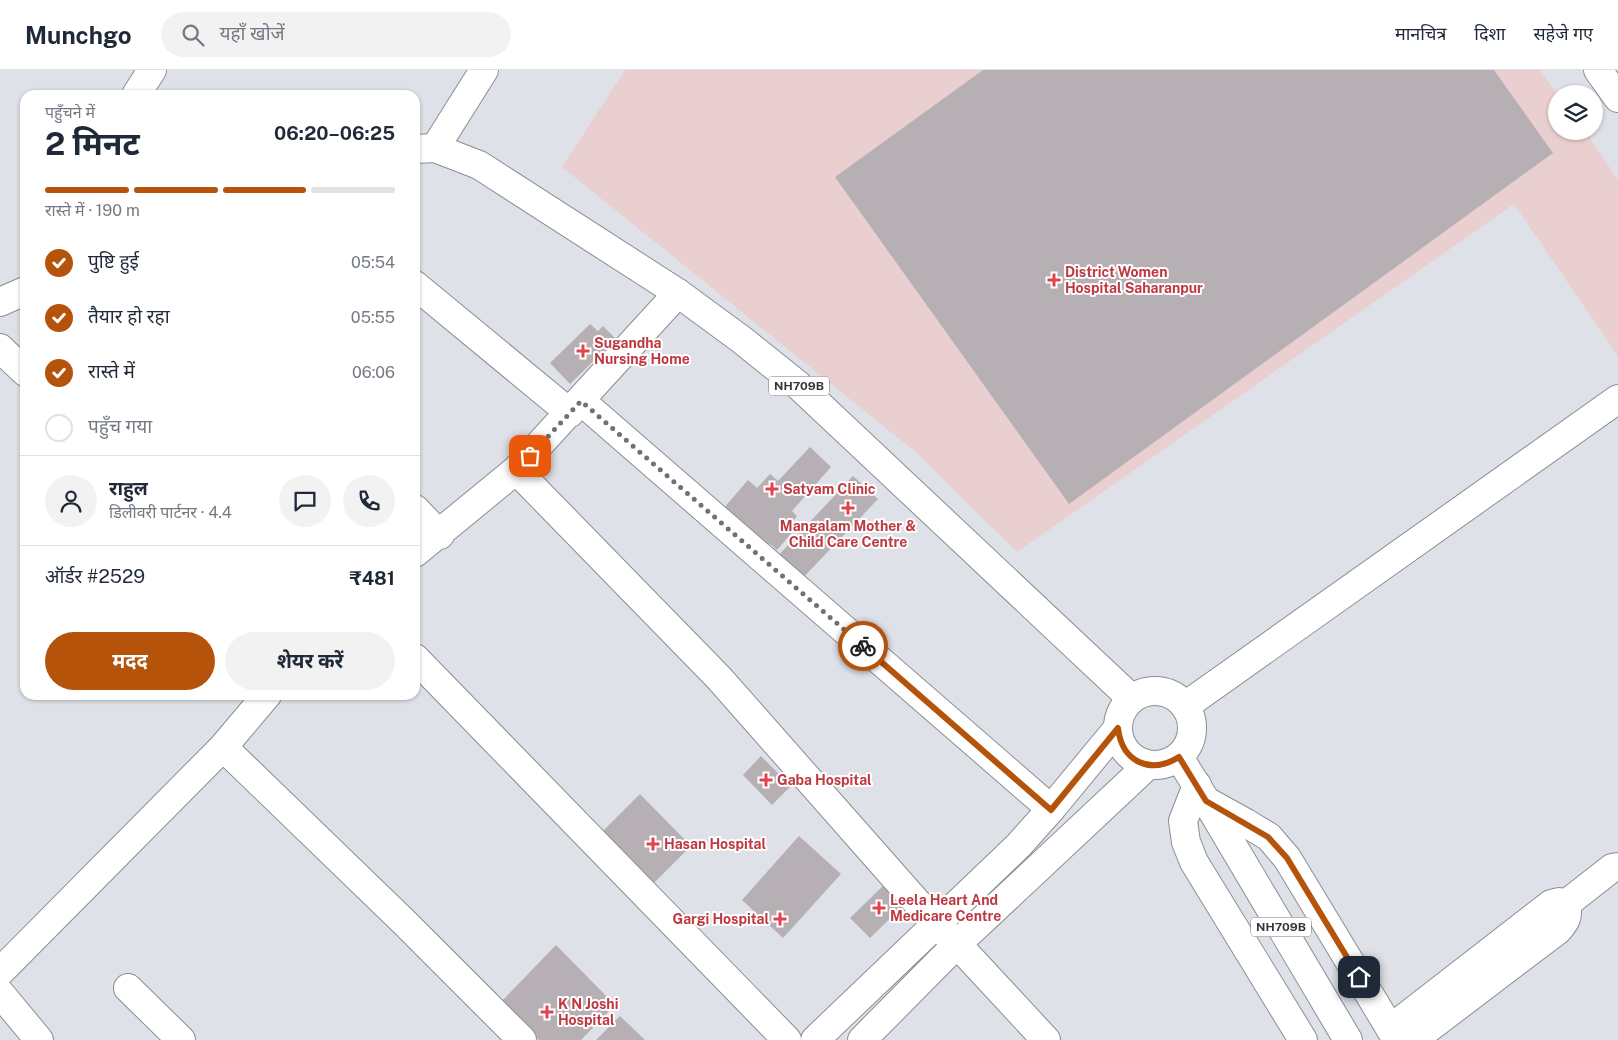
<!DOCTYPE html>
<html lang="hi">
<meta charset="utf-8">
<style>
:root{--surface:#fff;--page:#f2f2f3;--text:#1f2937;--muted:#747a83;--line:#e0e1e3;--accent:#b45309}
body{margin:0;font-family:"Public Sans","Noto Sans Devanagari",sans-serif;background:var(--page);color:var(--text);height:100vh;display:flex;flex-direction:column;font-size:19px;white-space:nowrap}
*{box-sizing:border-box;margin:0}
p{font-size:16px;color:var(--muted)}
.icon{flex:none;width:28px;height:28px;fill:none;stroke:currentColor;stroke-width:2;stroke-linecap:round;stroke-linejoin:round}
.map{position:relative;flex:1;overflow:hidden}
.drawer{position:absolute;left:20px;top:20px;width:400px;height:610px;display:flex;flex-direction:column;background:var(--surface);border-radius:15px;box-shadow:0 1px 4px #0004}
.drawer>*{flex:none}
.controls{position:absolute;left:1548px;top:15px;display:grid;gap:10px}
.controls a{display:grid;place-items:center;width:55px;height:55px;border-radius:50%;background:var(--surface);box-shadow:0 1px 4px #0004;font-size:25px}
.pin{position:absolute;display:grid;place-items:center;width:42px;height:42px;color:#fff;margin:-21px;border-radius:10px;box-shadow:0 2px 8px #0006}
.courier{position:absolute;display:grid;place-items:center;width:50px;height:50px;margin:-25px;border:4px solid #b45309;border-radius:50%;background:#fff;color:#222;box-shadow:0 1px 6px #0007}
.summary em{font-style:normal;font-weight:700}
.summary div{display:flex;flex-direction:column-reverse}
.summary{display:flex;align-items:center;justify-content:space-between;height:85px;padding:0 25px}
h1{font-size:32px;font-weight:700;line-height:38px}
.bar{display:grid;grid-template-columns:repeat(4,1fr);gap:8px 5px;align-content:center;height:60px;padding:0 25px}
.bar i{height:6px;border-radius:4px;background:var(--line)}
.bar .selected{background:var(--accent)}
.bar p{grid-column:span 4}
.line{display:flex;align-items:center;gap:12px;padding:0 25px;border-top:1px solid var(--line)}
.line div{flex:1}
.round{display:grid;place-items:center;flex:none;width:52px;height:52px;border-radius:26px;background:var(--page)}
ol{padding:0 25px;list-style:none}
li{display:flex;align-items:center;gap:15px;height:55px}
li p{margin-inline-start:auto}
li .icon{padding:5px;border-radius:50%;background:var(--accent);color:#fff;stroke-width:4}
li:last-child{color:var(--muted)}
li i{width:28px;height:28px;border:2px solid var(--line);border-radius:50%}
.cta{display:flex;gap:10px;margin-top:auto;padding:10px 25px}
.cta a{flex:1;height:58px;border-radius:30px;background:var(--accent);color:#fff;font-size:20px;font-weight:700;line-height:58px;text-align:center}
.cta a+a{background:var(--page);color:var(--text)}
header{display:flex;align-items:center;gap:30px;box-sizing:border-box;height:70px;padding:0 25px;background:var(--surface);border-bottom:1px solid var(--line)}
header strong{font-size:24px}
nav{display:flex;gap:28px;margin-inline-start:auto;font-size:18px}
.search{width:350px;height:45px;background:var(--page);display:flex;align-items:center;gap:12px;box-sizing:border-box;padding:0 18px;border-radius:28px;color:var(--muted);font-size:19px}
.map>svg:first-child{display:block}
</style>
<header>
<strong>Munchgo</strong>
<div class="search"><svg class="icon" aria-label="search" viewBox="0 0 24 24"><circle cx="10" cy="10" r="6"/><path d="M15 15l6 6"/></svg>यहाँ खोजें</div>
<nav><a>मानचित्र</a><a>दिशा</a><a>सहेजे गए</a></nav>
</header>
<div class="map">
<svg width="1618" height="970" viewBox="0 0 1618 970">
<rect width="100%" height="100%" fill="#dee1e7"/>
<!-- medical -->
<path fill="#eacfd0" d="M625 0H1540L1557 24 1556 61H1585L1618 110V286L1514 134 1017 482 919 385 562 97Z"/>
<!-- building -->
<path fill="#b6b0b5" d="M983 0H1494L1553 83 1069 434 835 107Z
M590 254 598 261 603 256 616 269 570 314 550 293Z
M810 377 831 397 792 441 797 446 790 455 795 459 777 480 770 474 766 478 723 439 748 410 757 418 770 404 778 411Z
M853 406 878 429 799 512 775 489Z
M761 686 791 716 772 735 743 705Z
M640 724 691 776 652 815 601 763Z
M799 766 841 804 783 868 742 830Z
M887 812 907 832 870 868 850 848Z
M556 875 615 935 581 970H539L501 932Z
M620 946 645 970H596Z"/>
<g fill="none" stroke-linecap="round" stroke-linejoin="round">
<!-- street casing -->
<g stroke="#8b8d93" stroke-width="30">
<path id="street" d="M1598 0 1618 28
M136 25 152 0
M435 78 484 0
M415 215 570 343
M0 278 25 302
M581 331 1051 739
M516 400 719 608 936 854 957 874 1046 970
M415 439 440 465
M415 483 516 400 678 223
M415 588 787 970
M223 677 404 852 522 970
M1197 715 1183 751 1186 772 1194 792 1303 970
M1206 731 1246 753 1269 767 1287 788 1397 970
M1566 834 1612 798 1618 797
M0 902 223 677 267 625
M128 918 181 970
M0 923 39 970
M1390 959 1551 834 1559 832 1566 834
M1413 970 1558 860C1566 851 1569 846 1566 834"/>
</g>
<!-- secondary casing -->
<g stroke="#8b8d93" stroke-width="30">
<path id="secondary" d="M1185 636 1618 329
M815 970 1019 775 1051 739 1118 658
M862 970 957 874 1148 695"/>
</g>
<!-- highway casing -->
<g stroke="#8b8d93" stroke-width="30">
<path id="highway" d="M415 79 435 78 479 95 678 223 742 270 798 315 1132 629
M0 232 25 221
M1118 658a37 37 0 1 1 74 0a37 37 0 1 1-74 0Z
M1179 687 1214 744 1348 970"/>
</g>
<!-- street -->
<use href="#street" stroke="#fff" stroke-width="28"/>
<!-- secondary -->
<use href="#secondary" stroke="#fff" stroke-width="28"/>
<!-- highway -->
<use href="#highway" stroke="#fff" stroke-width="28"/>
</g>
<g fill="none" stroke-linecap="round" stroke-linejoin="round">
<!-- done -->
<path stroke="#707175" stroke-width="5" stroke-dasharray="0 9" d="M530 386 581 331 863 576"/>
<!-- route -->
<path stroke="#b45309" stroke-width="6" d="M863 576 1051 740 1118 658C1122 692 1150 705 1179 687L1206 731 1268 767 1287 788 1359 907"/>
</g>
<!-- markers -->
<g fill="#e0444e" stroke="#fff" stroke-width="2">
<path d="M1051.5 202.5h5v5h5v5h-5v5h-5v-5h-5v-5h5z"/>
<path d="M580.5 273.5h5v5h5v5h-5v5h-5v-5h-5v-5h5z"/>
<path d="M769.5 411.5h5v5h5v5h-5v5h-5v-5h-5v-5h5z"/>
<path d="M845.5 430.5h5v5h5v5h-5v5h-5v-5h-5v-5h5z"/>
<path d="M763.5 702.5h5v5h5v5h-5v5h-5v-5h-5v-5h5z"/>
<path d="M650.5 766.5h5v5h5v5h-5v5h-5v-5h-5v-5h5z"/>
<path d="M876.5 830.5h5v5h5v5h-5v5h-5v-5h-5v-5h5z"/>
<path d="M777.5 841.5h5v5h5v5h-5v5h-5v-5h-5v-5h5z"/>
<path d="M544.5 934.5h5v5h5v5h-5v5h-5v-5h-5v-5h5z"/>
</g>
<g text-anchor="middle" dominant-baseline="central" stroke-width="4" stroke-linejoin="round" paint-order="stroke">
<!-- shield labels -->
<g fill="#fff" stroke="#717274" stroke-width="1">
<rect x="769" y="306.5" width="60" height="19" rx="4"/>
<rect x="1251" y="847.5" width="60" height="19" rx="4"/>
</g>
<g font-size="12" font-weight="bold" fill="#343538">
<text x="799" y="316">NH709B</text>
<text x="1281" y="857">NH709B</text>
</g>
<!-- health labels -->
<g font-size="14" font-weight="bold" fill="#be3a42" stroke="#fff" text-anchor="start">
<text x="1065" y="202">District Women<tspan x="1065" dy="16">Hospital Saharanpur</tspan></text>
<text x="594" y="273">Sugandha<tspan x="594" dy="16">Nursing Home</tspan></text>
<text x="783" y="419">Satyam Clinic</text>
<text x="848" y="456" text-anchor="middle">Mangalam Mother &amp;<tspan x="848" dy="16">Child Care Centre</tspan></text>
<text x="777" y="710">Gaba Hospital</text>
<text x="664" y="774">Hasan Hospital</text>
<text x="890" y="830">Leela Heart And<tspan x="890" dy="16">Medicare Centre</tspan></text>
<text x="769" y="849" text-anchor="end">Gargi Hospital</text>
<text x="558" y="934">K N Joshi<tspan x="558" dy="16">Hospital</tspan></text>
</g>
</g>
</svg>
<div class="controls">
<a><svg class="icon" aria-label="layers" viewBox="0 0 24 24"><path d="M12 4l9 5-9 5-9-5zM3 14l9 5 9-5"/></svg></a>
</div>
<div class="pin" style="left:530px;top:386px;background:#ea580c"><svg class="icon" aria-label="bag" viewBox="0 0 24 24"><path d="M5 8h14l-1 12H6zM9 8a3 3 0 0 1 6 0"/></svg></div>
<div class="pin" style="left:1359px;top:907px;background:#1f2937"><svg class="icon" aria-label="home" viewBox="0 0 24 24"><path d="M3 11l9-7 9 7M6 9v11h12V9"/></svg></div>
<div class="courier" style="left:863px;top:576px"><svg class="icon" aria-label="bike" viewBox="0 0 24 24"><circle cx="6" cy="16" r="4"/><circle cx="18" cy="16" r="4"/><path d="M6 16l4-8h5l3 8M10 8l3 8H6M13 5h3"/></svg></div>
<section class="drawer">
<div class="summary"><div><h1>2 मिनट</h1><p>पहुँचने में</p></div><em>06:20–06:25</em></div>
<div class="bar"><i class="selected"></i><i class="selected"></i><i class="selected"></i><i></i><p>रास्ते में · 190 m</p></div>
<ol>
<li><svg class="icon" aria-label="check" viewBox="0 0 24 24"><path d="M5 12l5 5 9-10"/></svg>पुष्टि हुई<p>05:54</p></li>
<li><svg class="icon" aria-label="check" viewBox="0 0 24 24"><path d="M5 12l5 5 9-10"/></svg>तैयार हो रहा<p>05:55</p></li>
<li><svg class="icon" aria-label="check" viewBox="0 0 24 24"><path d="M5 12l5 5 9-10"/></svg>रास्ते में<p>06:06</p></li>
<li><i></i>पहुँच गया</li>
</ol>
<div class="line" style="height:90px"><a class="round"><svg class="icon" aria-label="person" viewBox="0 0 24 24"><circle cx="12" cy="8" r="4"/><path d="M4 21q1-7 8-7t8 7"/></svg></a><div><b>राहुल</b><p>डिलीवरी पार्टनर · 4.4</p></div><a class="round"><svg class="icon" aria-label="chat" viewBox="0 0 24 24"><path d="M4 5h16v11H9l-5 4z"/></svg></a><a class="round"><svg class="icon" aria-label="phone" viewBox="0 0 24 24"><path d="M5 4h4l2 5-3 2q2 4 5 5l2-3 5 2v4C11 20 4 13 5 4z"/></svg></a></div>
<div class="line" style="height:65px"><div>ऑर्डर #2529</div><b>₹481</b></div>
<div class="cta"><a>मदद</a><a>शेयर करें</a></div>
</section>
</div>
